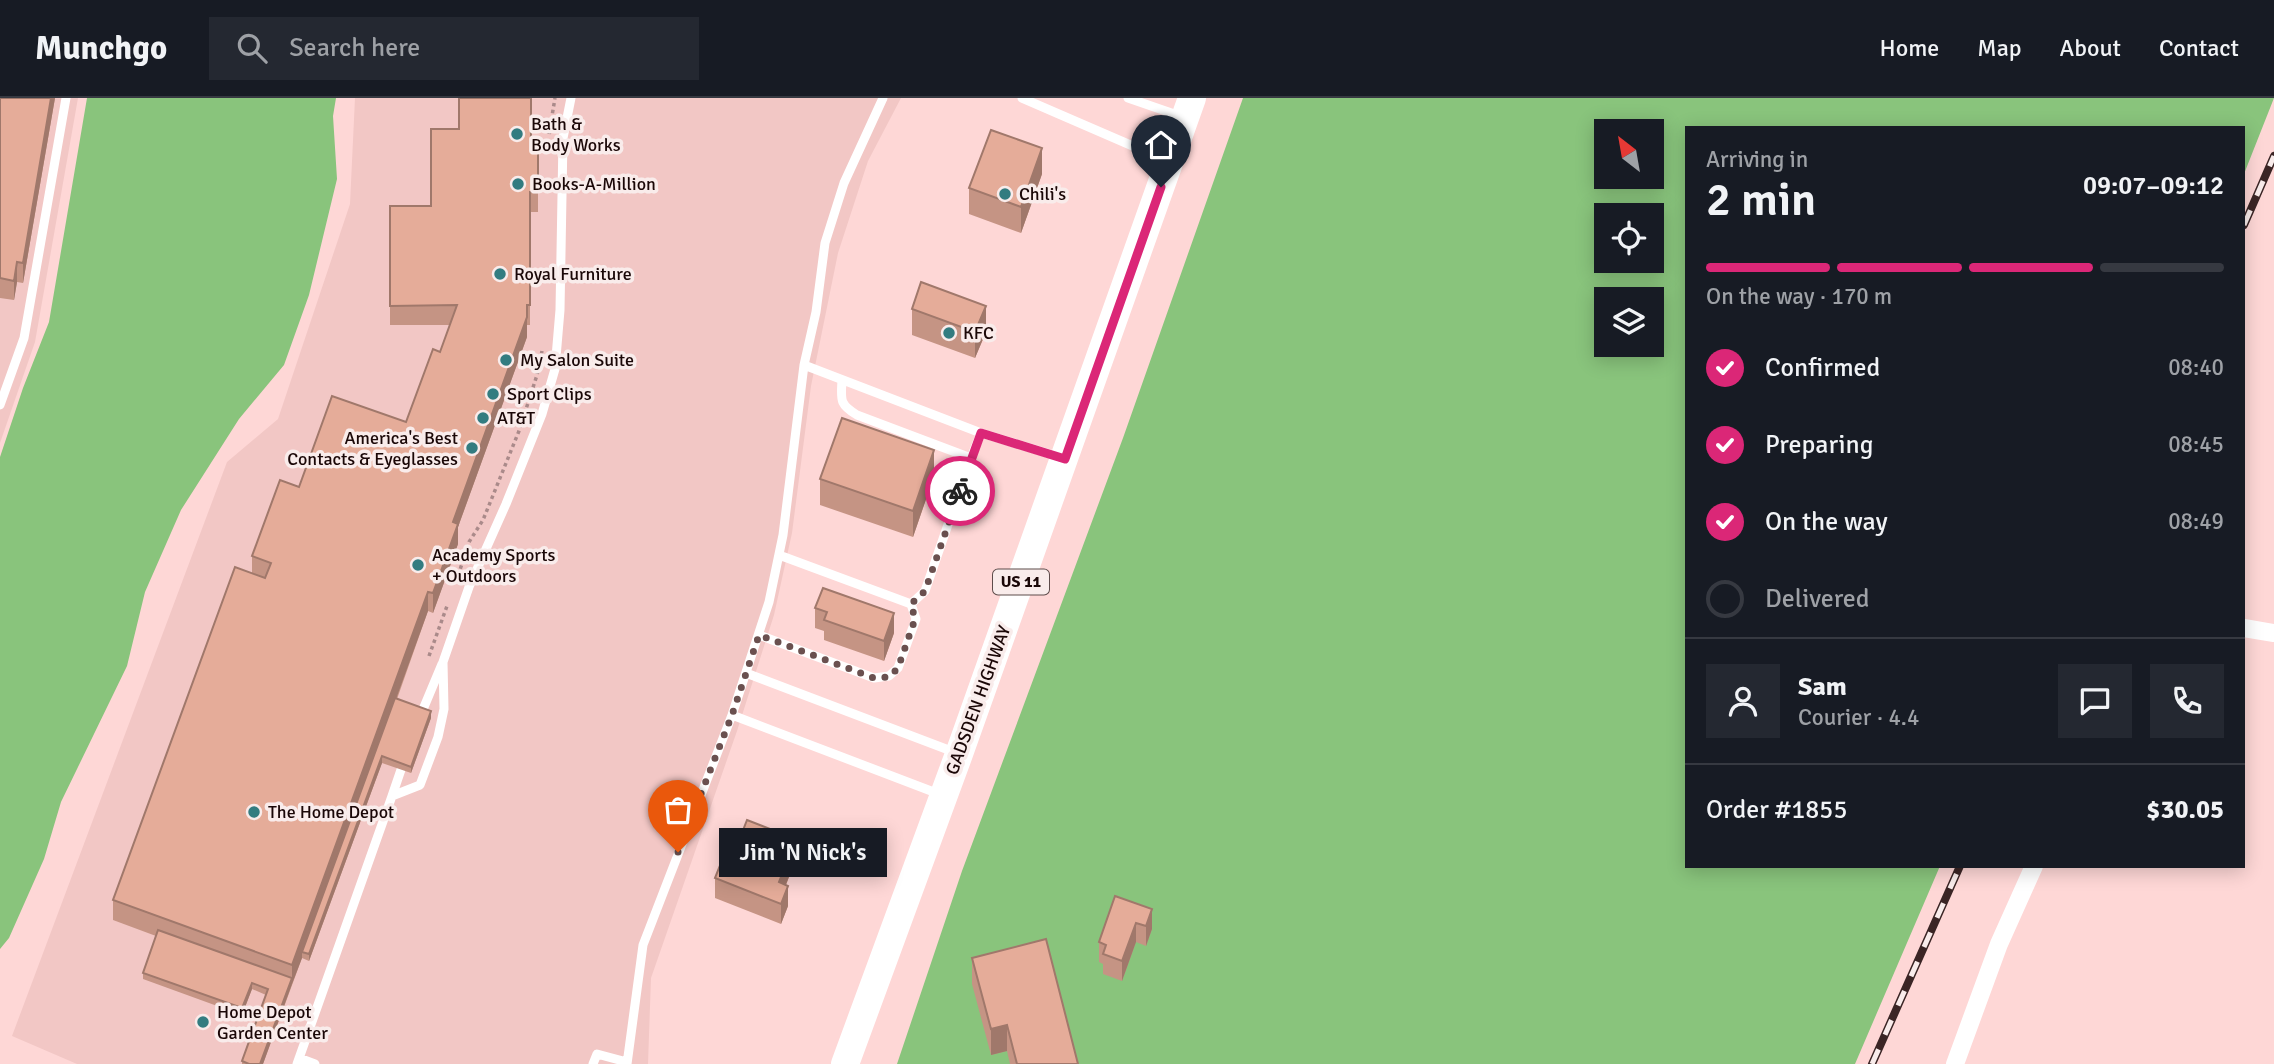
<!DOCTYPE html>
<meta charset="utf-8">
<style>
:root{--surface:#171b24;--page:#242831;--text:#f1f3f6;--muted:#9ea1a6;--line:#363941;--accent:#db2777}
body{margin:0;font-family:Signika,sans-serif;background:var(--page);color:var(--text);height:100vh;display:flex;flex-direction:column;font-size:26px;white-space:nowrap}
*{box-sizing:border-box;margin:0}
p{font-size:23px;color:var(--muted)}
.icon{flex:none;width:38px;height:38px;fill:none;stroke:currentColor;stroke-width:2;stroke-linecap:round;stroke-linejoin:round}
.map{position:relative;flex:1;overflow:hidden}
.panel{position:absolute;left:1685px;top:28px;width:560px;height:742px;display:flex;flex-direction:column;background:var(--surface);border-radius:0px;box-shadow:0 4px 18px #0003}
.panel>*{flex:none}
.needle{width:46px;rotate:329deg}
.tools{position:absolute;left:1594px;top:21px;display:grid;gap:14px}
.tools a{display:grid;place-items:center;width:70px;height:70px;border-radius:0px;background:var(--surface);box-shadow:0 4px 18px #0003;font-size:35px}
.pin{position:absolute;display:grid;place-items:center;width:60px;height:60px;color:#fff;margin:-72px -30px;border-radius:50% 50% 50% 0;rotate:-45deg;box-shadow:0 0 7px #0007}
.pin .icon{rotate:45deg}
.courier{position:absolute;display:grid;place-items:center;width:70px;height:70px;margin:-35px;border:5px solid #db2777;border-radius:50%;background:#fff;color:#222;box-shadow:0 2px 9px #0007}
.bubble{position:absolute;height:49px;border-radius:0px;background:var(--surface);box-shadow:0 4px 18px #0003;font-size:23px;font-weight:600;line-height:49px;text-align:center}
.headline em{font-style:normal;font-weight:600}
.headline div{display:flex;flex-direction:column-reverse}
.headline{display:flex;align-items:center;justify-content:space-between;height:119px;padding:0 21px}
h1{font-size:46px;font-weight:600;line-height:52px}
.bar{display:grid;grid-template-columns:repeat(4,1fr);gap:10px 7px;align-content:center;height:84px;padding:0 21px}
.bar i{height:9px;border-radius:5px;background:var(--line)}
.bar .selected{background:var(--accent)}
.bar p{grid-column:span 4}
.line{display:flex;align-items:center;gap:18px;padding:0 21px;border-top:2px solid var(--line)}
.line div{flex:1}
.round{display:grid;place-items:center;flex:none;width:74px;height:74px;border-radius:0px;background:var(--page)}
ol{padding:0 21px;list-style:none}
li{display:flex;align-items:center;gap:21px;height:77px}
li p{margin-inline-start:auto}
li .icon{padding:7px;border-radius:50%;background:var(--accent);color:#fff;stroke-width:4}
li:last-child{color:var(--muted)}
li i{width:38px;height:38px;border:4px solid var(--line);border-radius:50%}
header{display:flex;align-items:center;gap:42px;box-sizing:border-box;height:98px;padding:0 35px;background:var(--surface);border-bottom:2px solid var(--line)}
header strong{font-size:33px}
nav{display:flex;gap:38px;margin-inline-start:auto;font-size:24px}
.search{width:490px;height:63px;background:var(--page);display:flex;align-items:center;gap:18px;box-sizing:border-box;padding:0 24px;border-radius:0px;color:var(--muted);font-size:26px}
.map>svg:first-child{display:block}
</style>
<header>
<strong>Munchgo</strong>
<div class="search"><svg class="icon" aria-label="search" viewBox="0 0 24 24"><circle cx="10" cy="10" r="6"/><path d="M15 15l6 6"/></svg>Search here</div>
<nav><a>Home</a><a>Map</a><a>About</a><a>Contact</a></nav>
</header>
<div class="map">
<svg width="2274" height="966" viewBox="0 0 2274 966">
<rect width="100%" height="100%" fill="#fed7d6"/>
<!-- built -->
<path fill="#f2c7c5" d="M0 0H78L35 244 0 345Z
M355 0H901L868 63 838 155 811 288 792 435 774 517 737 633 651 880 648 966H77L12 938 227 364 278 321 350 106Z"/>
<!-- green -->
<path fill="#89c47c" fill-rule="evenodd" d="M87 0H336L333 18 337 81 309 197 284 267 239 321 181 412 145 494 127 568 61 704 44 761 9 840 0 851V359L23 290 49 224Z
M1243 0H2274L2244 76V30H1687V768H1940L1855 966H897L962 773 1123 340ZM1606 33H1652V79H1606ZM1606 117H1652V163H1606ZM1606 201H1652V247H1606Z"/>
<g fill="none" stroke-linecap="round" stroke-linejoin="round">
<!-- path -->
<path stroke="#aa8a8a" stroke-width="3.5" stroke-dasharray="3.5 3.5" stroke-linecap="butt" d="M549 36 555 0
M456 484 469 444 483 422 519 333 537 277 542 253
M429 558 447 508"/>
<!-- service -->
<path stroke="#fff" stroke-width="9" d="M1022 0 1165 62
M1128 0 1183 19
M804 267 981 335 1060 359
M842 282C841 302 839 306 857 317L971 360 981 335
M0 307 24 240 66 0
M911 506 925 493 971 360
M759 537 874 580 889 578 898 570 916 521 911 506 779 457
M746 575 954 654
M732 617 939 696
M419 621 442 566
M392 698 405 660
M299 960 315 966
M297 966 392 698 420 687 438 639 444 611 443 564 469 489 506 406 542 316 555 271 560 212 563 40 571 0
M593 966 597 956 627 964
M627 966 643 847 732 617 769 504 783 437 804 267 816 214 825 145 844 85 883 0"/>
<!-- minor -->
<path stroke="#fff" stroke-width="18" d="M2244 530 2274 535
M1955 966 1999 846 2034 768"/>
<!-- primary -->
<path stroke="#fff" stroke-width="28" d="M845 966 959 656 1192 0"/>
<!-- rail casing -->
<g stroke="#3b2525" stroke-width="8">
<path id="rail" d="M2244 127 2274 58
M1872 966 1960 768"/>
</g>
<!-- rail -->
<use href="#rail" stroke="#f9eceb" stroke-width="5" stroke-dasharray="16" stroke-linecap="butt"/>
</g>
<!-- wall -->
<path fill="#c59484" d="M0 0H55L23 185 17 184 14 202 0 200Z
M531 45H538V114H530V227H527V239L458 429V446L433 515 428 513 397 601 431 620 411 675 382 665 309 863 302 860 263 966H242V963L266 897 252 891 242 917 143 881V875L156 838 113 822V802L252 475V458L299 389 406 324 440 254 450 227H390V108H431Z
M1042 76 1021 135 969 116V90Z
M912 211 986 234 975 260 912 237Z
M934 378 913 439 820 407V381Z
M815 510 894 535 884 563 824 542V533L815 530Z
M733 758 796 761 786 787 788 808 781 826 715 800V780Z
M1115 798 1152 831 1146 848 1136 844 1122 883 1103 876V866L1099 864V844Z
M972 860 1078 966H1010L1007 953 991 957 972 886Z"/>
<!-- shaded-wall -->
<path fill="#a0786b" d="M51 0H55L23 185V165Z
M1042 50V76L1021 135V109Z
M17 164V184L14 202V183Z
M986 208V234L975 260V234Z
M527 219V239L458 429V446L433 515V495L453 424Z
M934 352V378L913 439V413Z
M428 494V513L304 854H302V860L292 886V867Z
M894 515V535L884 563V543Z
M431 613V620L411 675V669Z
M382 658V665L309 863V856Z
M796 741V761L779 804V784Z
M788 788V808L781 826V806Z
M1152 811V831L1146 848V828Z
M1136 825V844L1122 883V863Z
M292 880V886L263 966H260Z
M252 885V891L242 917V910Z
M1007 927V953L991 957V931Z"/>
<!-- building -->
<path fill="#e5ac99" stroke="#a0786b" stroke-width="2" d="M0 0H51L23 165 17 164 14 183 0 180Z
M459 0H531V45H538V94H530V207H527V219L453 424 458 426 433 495 428 494 292 867 113 802 235 469 265 480 271 465 252 458 280 382 299 389 332 298 406 324 433 251 440 254 457 207 390 208V108H431V31H459Z
M991 32 1042 50 1021 109 969 90Z
M921 184 986 208 975 234 912 211Z
M842 320 934 352 913 413 820 381Z
M823 490 894 515 884 543 824 522 827 514 815 510Z
M395 600 431 613 411 669 382 658 309 856 302 854Z
M747 722 796 741 779 784 788 788 781 806 715 780 725 755 733 758Z
M1115 798 1152 811 1146 828 1136 825 1122 863 1103 856 1106 847 1099 844Z
M158 832 292 880 260 966H249L242 963 268 891 252 885 242 910 143 875Z
M1046 841 1078 966H1017L1007 927 991 931 972 860Z"/>
<g fill="none" stroke-linecap="round" stroke-linejoin="round">
<!-- done -->
<path stroke="#6a504f" stroke-width="7" stroke-dasharray="0 12.6" d="M678 754 732 617 759 537 874 580 889 579 898 570 915 521 911 506 925 493 960 393"/>
<!-- route -->
<path stroke="#db2777" stroke-width="9" d="M960 393 981 335 1065 361 1161 89"/>
</g>
<!-- markers -->
<g fill="#337c80" stroke="#f9eceb" stroke-width="2.5">
<circle cx="517" cy="36" r="7"/>
<circle cx="518" cy="86" r="7"/>
<circle cx="1005" cy="96" r="7"/>
<circle cx="500" cy="176" r="7"/>
<circle cx="949" cy="235" r="7"/>
<circle cx="506" cy="262" r="7"/>
<circle cx="493" cy="296" r="7"/>
<circle cx="483" cy="320" r="7"/>
<circle cx="472" cy="350" r="7"/>
<circle cx="418" cy="467" r="7"/>
<circle cx="254" cy="714" r="7"/>
<circle cx="203" cy="924" r="7"/>
</g>
<g text-anchor="middle" dominant-baseline="central" stroke-width="7" stroke-linejoin="round" paint-order="stroke">
<!-- shield labels -->
<rect fill="#f9eceb" stroke="#5d4c4b" stroke-width="2" x="993" y="471.5" width="56" height="25" rx="5"/>
<g font-size="16" font-weight="bold" fill="#1a0707">
<text x="1021" y="484">US 11</text>
</g>
<!-- poi labels -->
<g font-size="18" fill="#1a0707" stroke="#f9eceb" text-anchor="start">
<text x="531" y="26">Bath &amp;<tspan x="531" dy="21">Body Works</tspan></text>
<text x="532" y="86">Books-A-Million</text>
<text x="1019" y="96">Chili's</text>
<text x="514" y="176">Royal Furniture</text>
<text x="963" y="235">KFC</text>
<text x="520" y="262">My Salon Suite</text>
<text x="507" y="296">Sport Clips</text>
<text x="497" y="320">AT&amp;T</text>
<text x="458" y="340" text-anchor="end">America's Best<tspan x="458" dy="21">Contacts &amp; Eyeglasses</tspan></text>
<text x="432" y="457">Academy Sports<tspan x="432" dy="21">+ Outdoors</tspan></text>
<text x="268" y="714">The Home Depot</text>
<text x="217" y="914">Home Depot<tspan x="217" dy="21">Garden Center</tspan></text>
</g>
<!-- street labels -->
<g font-size="18" fill="#1a0707" stroke="#f9eceb">
<text transform="translate(978 602) rotate(-70)">GADSDEN HIGHWAY</text>
</g>
</g>
</svg>
<div class="tools">
<a><svg class="needle" viewBox="-14 -14 28 28"><path d="M0-13l5 13h-10z" fill="#e53935"/><path d="M0 13l5-13h-10z" fill="#9ea1a6"/></svg></a>
<a><svg class="icon" aria-label="locate" viewBox="0 0 24 24"><circle cx="12" cy="12" r="6"/><path d="M12 2v4M12 18v4M2 12h4M18 12h4"/></svg></a>
<a><svg class="icon" aria-label="layers" viewBox="0 0 24 24"><path d="M12 4l9 5-9 5-9-5zM3 14l9 5 9-5"/></svg></a>
</div>
<div class="pin" style="left:678px;top:754px;background:#ea580c"><svg class="icon" aria-label="bag" viewBox="0 0 24 24"><path d="M5 8h14l-1 12H6zM9 8a3 3 0 0 1 6 0"/></svg></div>
<div class="pin" style="left:1161px;top:89px;background:#1f2937"><svg class="icon" aria-label="home" viewBox="0 0 24 24"><path d="M3 11l9-7 9 7M6 9v11h12V9"/></svg></div>
<div class="courier" style="left:960px;top:393px"><svg class="icon" aria-label="bike" viewBox="0 0 24 24"><circle cx="6" cy="16" r="4"/><circle cx="18" cy="16" r="4"/><path d="M6 16l4-8h5l3 8M10 8l3 8H6M13 5h3"/></svg></div>
<div class="bubble" style="left:719px;top:730px;width:168px">Jim 'N Nick's</div>
<section class="panel">
<div class="headline"><div><h1>2 min</h1><p>Arriving in</p></div><em>09:07–09:12</em></div>
<div class="bar"><i class="selected"></i><i class="selected"></i><i class="selected"></i><i></i><p>On the way · 170 m</p></div>
<ol>
<li><svg class="icon" aria-label="check" viewBox="0 0 24 24"><path d="M5 12l5 5 9-10"/></svg>Confirmed<p>08:40</p></li>
<li><svg class="icon" aria-label="check" viewBox="0 0 24 24"><path d="M5 12l5 5 9-10"/></svg>Preparing<p>08:45</p></li>
<li><svg class="icon" aria-label="check" viewBox="0 0 24 24"><path d="M5 12l5 5 9-10"/></svg>On the way<p>08:49</p></li>
<li><i></i>Delivered</li>
</ol>
<div class="line" style="height:126px"><a class="round"><svg class="icon" aria-label="person" viewBox="0 0 24 24"><circle cx="12" cy="8" r="4"/><path d="M4 21q1-7 8-7t8 7"/></svg></a><div><b>Sam</b><p>Courier · 4.4</p></div><a class="round"><svg class="icon" aria-label="chat" viewBox="0 0 24 24"><path d="M4 5h16v11H9l-5 4z"/></svg></a><a class="round"><svg class="icon" aria-label="phone" viewBox="0 0 24 24"><path d="M5 4h4l2 5-3 2q2 4 5 5l2-3 5 2v4C11 20 4 13 5 4z"/></svg></a></div>
<div class="line" style="height:91px"><div>Order #1855</div><b>$30.05</b></div>
</section>
</div>
